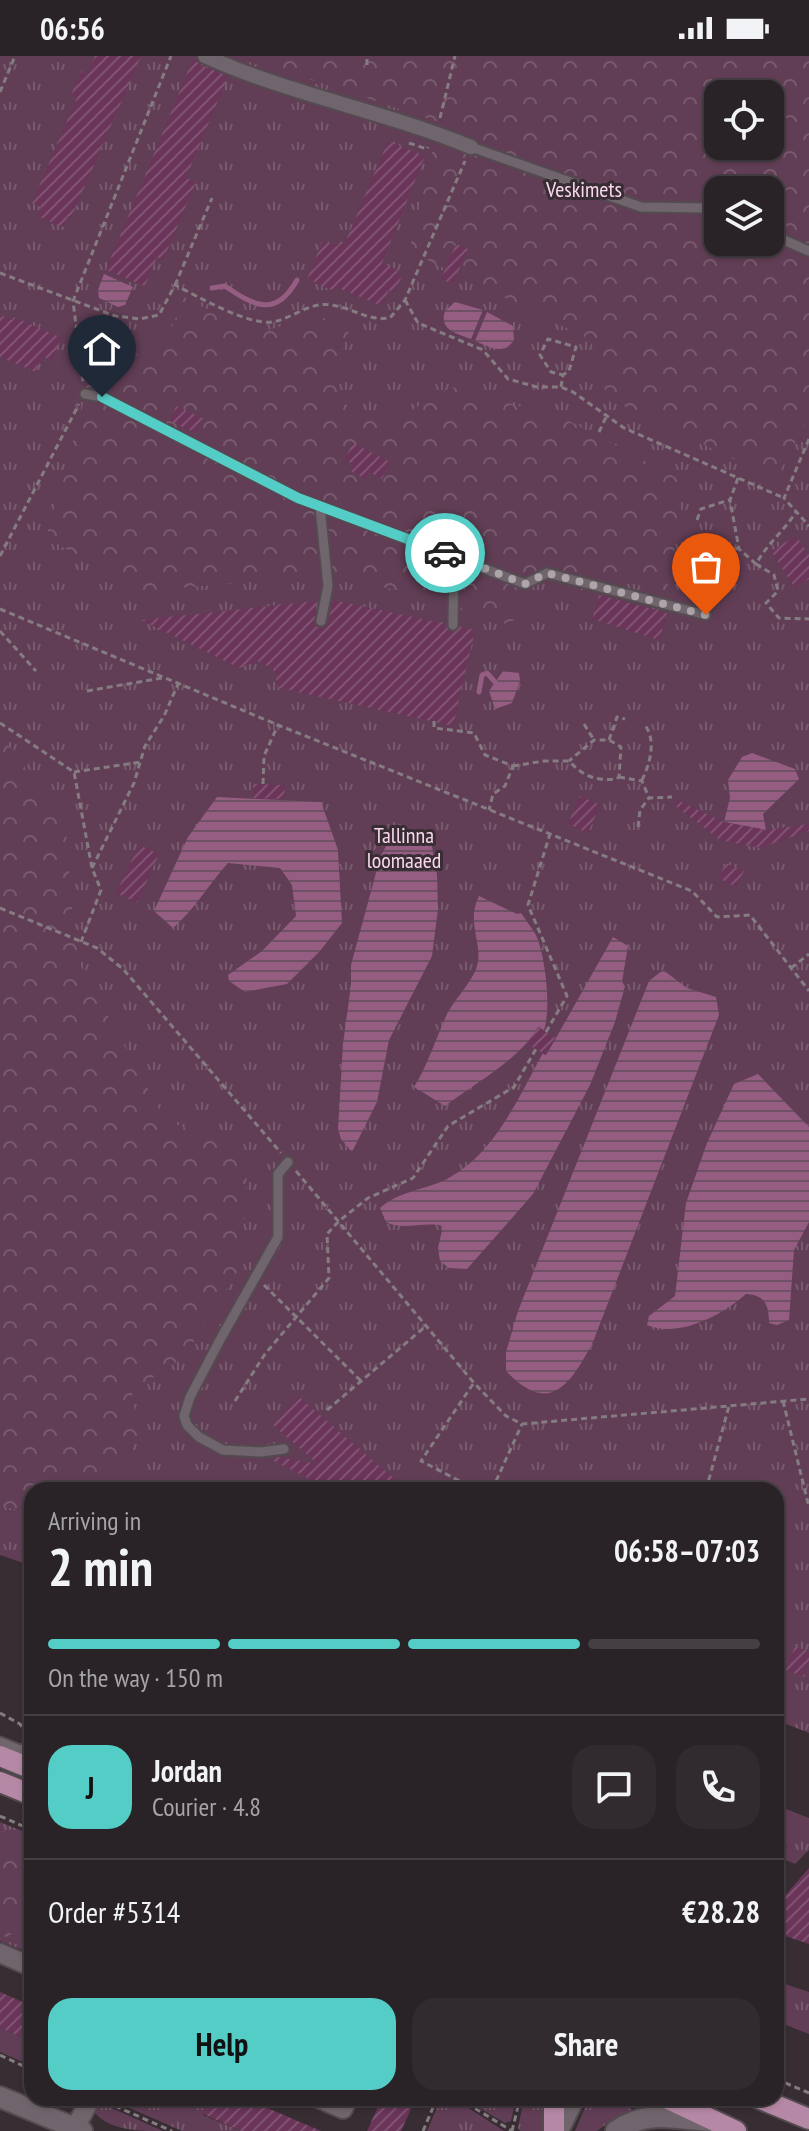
<!DOCTYPE html>
<meta charset="utf-8">
<style>
:root{--surface:#292226;--page:#312a2e;--text:#f1f3f6;--muted:#a5a4a7;--line:#453f43;--accent:#54cdc7}
body{margin:0;font-family:"PT Sans Narrow",sans-serif;background:var(--page);color:var(--text);height:100vh;display:flex;flex-direction:column;font-size:30px;white-space:nowrap}
*{box-sizing:border-box;margin:0}
p{font-size:26px;color:var(--muted)}
.icon{flex:none;width:44px;height:44px;fill:none;stroke:currentColor;stroke-width:2;stroke-linecap:round;stroke-linejoin:round}
.map{position:relative;flex:1;overflow:hidden}
.details{position:absolute;left:24px;top:1426px;width:760px;height:624px;display:flex;flex-direction:column;background:var(--surface);border-radius:24px;box-shadow:0 2px 6px #0004,0 0 0 2px var(--line)}
.details>*{flex:none}
.fabs{position:absolute;left:704px;top:24px;display:grid;gap:16px}
.fabs a{display:grid;place-items:center;width:80px;height:80px;border-radius:16px;background:var(--surface);box-shadow:0 2px 6px #0004,0 0 0 2px var(--line);font-size:40px}
.pin{position:absolute;display:grid;place-items:center;width:68px;height:68px;color:#fff;margin:-82px -34px;border-radius:50% 50% 50% 0;rotate:-45deg;box-shadow:0 0 8px #0007}
.pin .icon{rotate:45deg}
.courier{position:absolute;display:grid;place-items:center;width:80px;height:80px;margin:-40px;border:6px solid #54cdc7;border-radius:50%;background:#fff;color:#222;box-shadow:0 2px 10px #0007}
.overview em{font-style:normal;font-weight:800}
.overview div{display:flex;flex-direction:column-reverse}
.overview{display:flex;align-items:center;justify-content:space-between;height:136px;padding:0 24px}
h1{font-size:52px;font-weight:800;line-height:60px}
.bar{display:grid;grid-template-columns:repeat(4,1fr);gap:12px 8px;align-content:center;height:96px;padding:0 24px}
.bar i{height:10px;border-radius:6px;background:var(--line)}
.bar .current{background:var(--accent)}
.bar p{grid-column:span 4}
.line{display:flex;align-items:center;gap:20px;padding:0 24px;border-top:2px solid var(--line)}
.line div{flex:1}
.round{display:grid;place-items:center;flex:none;width:84px;height:84px;border-radius:24px;background:var(--page)}
.button{display:flex;gap:16px;margin-top:auto;padding:16px 24px}
.button a{flex:1;height:92px;border-radius:24px;background:var(--accent);color:#111;font-size:32px;font-weight:800;line-height:92px;text-align:center}
.button a+a{background:var(--page);color:var(--text)}
.status{display:flex;justify-content:space-between;align-items:center;height:56px;padding:0 40px;background:var(--surface);direction:ltr}
.status svg{height:22px;fill:currentColor}
.map>svg:first-child{display:block}
</style>
<div class="status"><b>06:56</b><svg viewBox="0 0 49 12"><path d="M0 12V9h3v3zM5 12V6h3v6zM10 12V3h3v9zM15 12V0h3v12zM26 1h20v11H26zM47 4h2v5h-2z"/></svg></div>
<div class="map">
<svg width="809" height="2075" viewBox="0 0 809 2075">
<defs>
<pattern id="grass-tufts" width="24" height="20" patternUnits="userSpaceOnUse" patternTransform="scale(2)"><rect width="24" height="20" fill="#613e55"/><path d="M3 7l-1-3M5 7V3M7 7l1-3M15 17l-1-3M17 17v-4M19 17l1-3" fill="none" stroke="#785a6e"/></pattern>
<pattern id="forest-crowns" width="20" height="18" patternUnits="userSpaceOnUse" patternTransform="scale(2)"><rect width="20" height="18" fill="#613e55"/><path d="M2 6a3 3 0 1 1 6 0M12 15a3 3 0 1 1 6 0" fill="none" stroke="#785a6e"/></pattern>
<pattern id="water-rules" width="6" height="5" patternUnits="userSpaceOnUse" patternTransform="scale(2)"><rect width="6" height="5" fill="#955d82"/><path d="M0 2.5h6" fill="none" stroke="#6e5164"/></pattern>
<pattern id="building-hatch" width="6" height="6" patternUnits="userSpaceOnUse" patternTransform="scale(2)"><rect width="6" height="6" fill="#6a3559"/><path d="M-1 1l2-2M0 6l6-6M5 7l2-2" fill="none" stroke="#805271"/></pattern>
</defs>
<rect width="100%" height="100%" fill="#372d33"/>
<!-- grass -->
<path fill="url(#grass-tufts)" fill-rule="evenodd" d="M0 0H809V1677L776 1664V1434H32V1510L0 1499ZM718 38H770V90H718ZM718 134H770V186H718Z
M776 1749 809 1762V1794L795 1808 783 1803 787 1791 776 1787Z
M0 1766 32 1779V1898L0 1885Z
M776 1925 809 1936V1978L776 1965Z
M0 1972 32 1986V2010L0 1996Z
M107 2042H210L203 2059 241 2075H182Z
M441 2042H453L504 2075H427Z
M472 2042H516L511 2065 505 2067 469 2046 468 2043Z
M524 2042H545L542 2075H520L518 2072Z
M589 2042H611L633 2054 612 2064 597 2075H575Z
M96 2045 163 2075C139 2075 111 2075 95 2057Z"/>
<!-- forest -->
<path fill="url(#forest-crowns)" fill-rule="evenodd" d="M240 0H809V360L776 423 607 342 591 284 409 195 439 66ZM718 38H770V90H718ZM718 134H770V186H718Z
M184 241 228 264 262 276 316 259 350 272 331 323 356 364 391 366 452 331 567 364 677 422 682 459 666 536C626 527 549 499 520 538L522 562 500 569 449 547 329 518 138 536 46 481 82 353 87 322 86 271 136 288 168 281Z
M0 679 65 763 74 876 81 895 77 903 165 1064 249 1096 240 1211 184 1301 132 1335 138 1378 113 1434H32V1457L0 1450Z
M0 1774 32 1787V1824L20 1839 19 1866 8 1882 0 1878Z"/>
<!-- water -->
<path fill="url(#water-rules)" d="M104 218 133 231 125 249 118 251 99 242 98 234Z
M455 246 483 254 471 283C456 277 439 274 445 255Z
M487 256 513 270 514 284C504 300 489 291 475 285Z
M503 615 519 617 520 625 512 647 495 653 489 635Z
M752 697 795 713 799 723 763 758 766 774 724 766 730 742 728 724 742 701Z
M217 741 321 746 338 794 342 867 320 895 287 928 245 936 229 925 228 919 262 895 296 860 292 829 280 812 228 807C208 829 196 852 173 872L154 855 188 781Z
M389 784 431 785 437 819 438 853 432 900 389 984 377 1046 352 1096 341 1083 338 1073 343 988 351 929V909L380 802Z
M479 840 517 858 521 857C526 865 535 875 538 884 546 907 551 953 544 974L539 971C515 1007 478 1025 445 1050L414 1031C429 1007 436 981 448 956 456 942 470 928 476 913 485 889 465 868 479 840Z
M613 881 628 890 622 926 625 930 615 966 590 1029 533 1138 467 1213 449 1212 440 1205 438 1192 443 1170C424 1165 403 1175 386 1166L380 1152C399 1135 425 1134 447 1123 495 1098 518 1042 543 997L546 999 556 982Z
M663 914 687 932 716 941 719 959 593 1286C571 1327 550 1362 506 1315V1296L518 1255 649 925Z
M758 1018 809 1071V1166L794 1194 789 1264 777 1269 769 1267C769 1249 765 1239 746 1238 721 1260 679 1282 647 1269L649 1260 675 1240 686 1147 707 1087 734 1028Z"/>
<g fill="none" stroke-linecap="round" stroke-linejoin="round">
<!-- stream -->
<path stroke="#955d82" stroke-width="5" d="M212 232 225 230C254 250 276 262 297 224
M479 636 482 619 487 617 495 626"/>
</g>
<!-- building -->
<path fill="url(#building-hatch)" d="M95 0H141L71 162 68 160 64 171 37 160 41 151 32 147 77 42 71 39 81 15 87 18Z
M193 3 201 9 228 20 186 122 196 126 163 204 157 201 145 230 106 214Z
M388 85 425 100 382 207 398 214 397 217 402 220 394 237 389 234 382 250 336 231 334 235 307 223 323 184 338 190 340 185 345 187Z
M456 188 468 193 453 228 441 223Z
M0 259 12 264 14 261 62 282 52 305 42 300 36 316 0 301Z
M176 350 203 362 196 377 170 365Z
M353 387 390 406 382 423 369 416 366 423 350 415 353 408 344 404Z
M796 480 809 499V523L795 532 771 495Z
M599 539 667 557 659 584 592 563Z
M333 544 446 568 447 573 452 576 460 571 475 574 453 670 279 632 273 613 258 605 239 612 141 564 317 545 314 567 317 571 323 572 328 567Z
M253 728 285 729 284 743 253 742Z
M580 740 600 749 588 777 568 768Z
M677 744 724 766 766 774 809 768V775L760 792 720 784 674 749Z
M139 789 159 798 137 847 116 837Z
M726 807 744 815 736 831 718 822Z
M538 971 556 982 545 999 528 988Z
M298 1340 391 1420 416 1434H332L272 1404 278 1401 318 1408 273 1369Z
M795 1590 809 1596V1606L804 1621 786 1614Z
M809 1812V1888L776 1877V1850Z
M0 1936 32 1950V1986L0 1972Z
M210 2042H244L321 2075H241L203 2058Z
M382 2042H416L401 2075H367Z"/>
<g fill="none" stroke-linecap="round" stroke-linejoin="round">
<!-- service casing -->
<g stroke="#544b51" stroke-width="13">
<path id="service" d="M471 91 641 151 709 152 718 156
M770 178 809 195
M85 338 102 341 298 442 525 528 547 517 706 559
M320 451 328 530 321 565
M453 569 454 500
M284 1393 261 1396 223 1394 199 1381 187 1369 184 1360 190 1341 221 1282 278 1181V1118L288 1106
M0 1686 20 1694 32 1690"/>
</g>
<!-- pedestrian casing -->
<g stroke="#544b51" stroke-width="18">
<path id="pedestrian" d="M205 0C291 39 384 55 471 91"/>
</g>
<!-- minor casing -->
<g stroke="#544b51" stroke-width="22">
<path id="minor" d="M0 1897 32 1911
M318 2042 343 2053 348 2042
M75 2072 91 2042"/>
</g>
<!-- secondary casing -->
<g stroke="#544b51" stroke-width="24">
<path id="secondary" d="M0 2041 82 2075
M558 2075 574 2042
M616 2075C650 2052 675 2064 713 2065"/>
</g>
<!-- primary casing -->
<g stroke="#544b51" stroke-width="24">
<path id="primary" d="M0 1700 32 1713
M0 1726 32 1739
M554 2042V2075
M666 2042 736 2075
M758 2042 809 2063"/>
</g>
<!-- path -->
<path stroke="#857c82" stroke-width="3" stroke-dasharray="6 4" stroke-linecap="butt" d="M367 9V0
M0 36 15 0
M440 62 455 0
M409 87 427 93 428 91
M0 217 115 260 140 263 159 259 175 229C199 241 247 269 272 266 292 263 310 245 331 249 354 252 366 265 390 262L405 244 465 105
M175 229 212 142
M405 244 418 267 483 294 508 323 537 331H561L573 336 624 372 784 442
M83 325 73 245 171 0
M561 331 563 319 569 315 576 291 548 283 540 299 551 316 563 319
M599 376 607 359
M809 383 784 442 809 470
M738 422 730 444 739 493 756 508C767 488 784 475 796 456
M697 464 701 453 729 444
M726 489 738 493
M0 500 79 348
M756 508 774 519 778 535 766 547 779 562 809 563
M0 553 278 669 692 835 717 861 750 859 809 935
M0 575 36 615
M87 635 162 622
M434 665V672L474 677 485 699 513 710 505 730 493 738 489 754
M0 667 74 716 92 812 101 834 81 886
M584 668 594 684
M609 684 617 661 625 663
M513 710 544 705H569C583 720 595 725 616 723L619 721 621 691 609 684H594L569 705
M74 716 141 706
M619 721 642 725 649 742 672 741
M642 724C650 708 657 683 644 668
M263 728 264 700 278 669
M638 771 640 754 649 742
M92 812 134 727 145 690 164 660 178 628
M0 852 97 892 123 913 281 1097
M791 912 809 898
M546 976 567 940 528 849 550 778
M296 1115 474 1327 506 1360 522 1368 809 1343
M264 1229 361 1325
M473 1328 421 1405 477 1434
M235 1345 265 1298 329 1222 327 1178 339 1165 368 1142 413 1122 448 1070 514 1031 536 993
M783 1345 809 1451
M327 1354 426 1270
M492 1434 522 1368
M706 1434 729 1350
M0 1657 20 1668 28 1679
M0 1760 32 1774
M0 1999 32 2014
M776 2023 809 2037
M458 2042 512 2075
M106 2046 172 2075
M423 2075 437 2042
M512 2075 520 2042"/>
<!-- service -->
<use href="#service" stroke="#70656c" stroke-width="9"/>
<!-- pedestrian -->
<use href="#pedestrian" stroke="#70656c" stroke-width="14"/>
<!-- minor -->
<use href="#minor" stroke="#70656c" stroke-width="18"/>
<!-- secondary -->
<use href="#secondary" stroke="#70656c" stroke-width="20"/>
<!-- primary -->
<use href="#primary" stroke="#b588a5" stroke-width="20"/>
</g>
<g fill="none" stroke-linecap="round" stroke-linejoin="round">
<!-- done -->
<path stroke="#ada5aa" stroke-width="8" stroke-dasharray="0 14.4" d="M445 497 525 528 547 517 706 559"/>
<!-- route -->
<path stroke="#54cdc7" stroke-width="10" d="M102 341 298 442 445 497"/>
</g>
<g text-anchor="middle" dominant-baseline="central" stroke-width="6" stroke-linejoin="round" paint-order="stroke">
<!-- park labels -->
<g font-size="22" fill="#fad7ed" stroke="#372d33">
<text x="584" y="133">Veskimets</text>
<text x="404" y="779">Tallinna<tspan x="404" dy="25">loomaaed</tspan></text>
</g>
</g>
</svg>
<div class="fabs">
<a><svg class="icon" aria-label="locate" viewBox="0 0 24 24"><circle cx="12" cy="12" r="6"/><path d="M12 2v4M12 18v4M2 12h4M18 12h4"/></svg></a>
<a><svg class="icon" aria-label="layers" viewBox="0 0 24 24"><path d="M12 4l9 5-9 5-9-5zM3 14l9 5 9-5"/></svg></a>
</div>
<div class="pin" style="left:706px;top:559px;background:#ea580c"><svg class="icon" aria-label="bag" viewBox="0 0 24 24"><path d="M5 8h14l-1 12H6zM9 8a3 3 0 0 1 6 0"/></svg></div>
<div class="pin" style="left:102px;top:341px;background:#1f2937"><svg class="icon" aria-label="home" viewBox="0 0 24 24"><path d="M3 11l9-7 9 7M6 9v11h12V9"/></svg></div>
<div class="courier" style="left:445px;top:497px"><svg class="icon" aria-label="car" viewBox="0 0 24 24"><path d="M5 17H2v-5l4-1 3-4h7l3 4 3 1v5h-3M9 17h6M6 11h13"/><circle cx="7" cy="17" r="2"/><circle cx="17" cy="17" r="2"/></svg></div>
<section class="details">
<div class="overview"><div><h1>2 min</h1><p>Arriving in</p></div><em>06:58–07:03</em></div>
<div class="bar"><i class="current"></i><i class="current"></i><i class="current"></i><i></i><p>On the way · 150 m</p></div>
<div class="line" style="height:144px"><b class="round" style="background:var(--accent);color:#111">J</b><div><b>Jordan</b><p>Courier · 4.8</p></div><a class="round"><svg class="icon" aria-label="chat" viewBox="0 0 24 24"><path d="M4 5h16v11H9l-5 4z"/></svg></a><a class="round"><svg class="icon" aria-label="phone" viewBox="0 0 24 24"><path d="M5 4h4l2 5-3 2q2 4 5 5l2-3 5 2v4C11 20 4 13 5 4z"/></svg></a></div>
<div class="line" style="height:104px"><div>Order #5314</div><b>€28.28</b></div>
<div class="button"><a>Help</a><a>Share</a></div>
</section>
</div>
